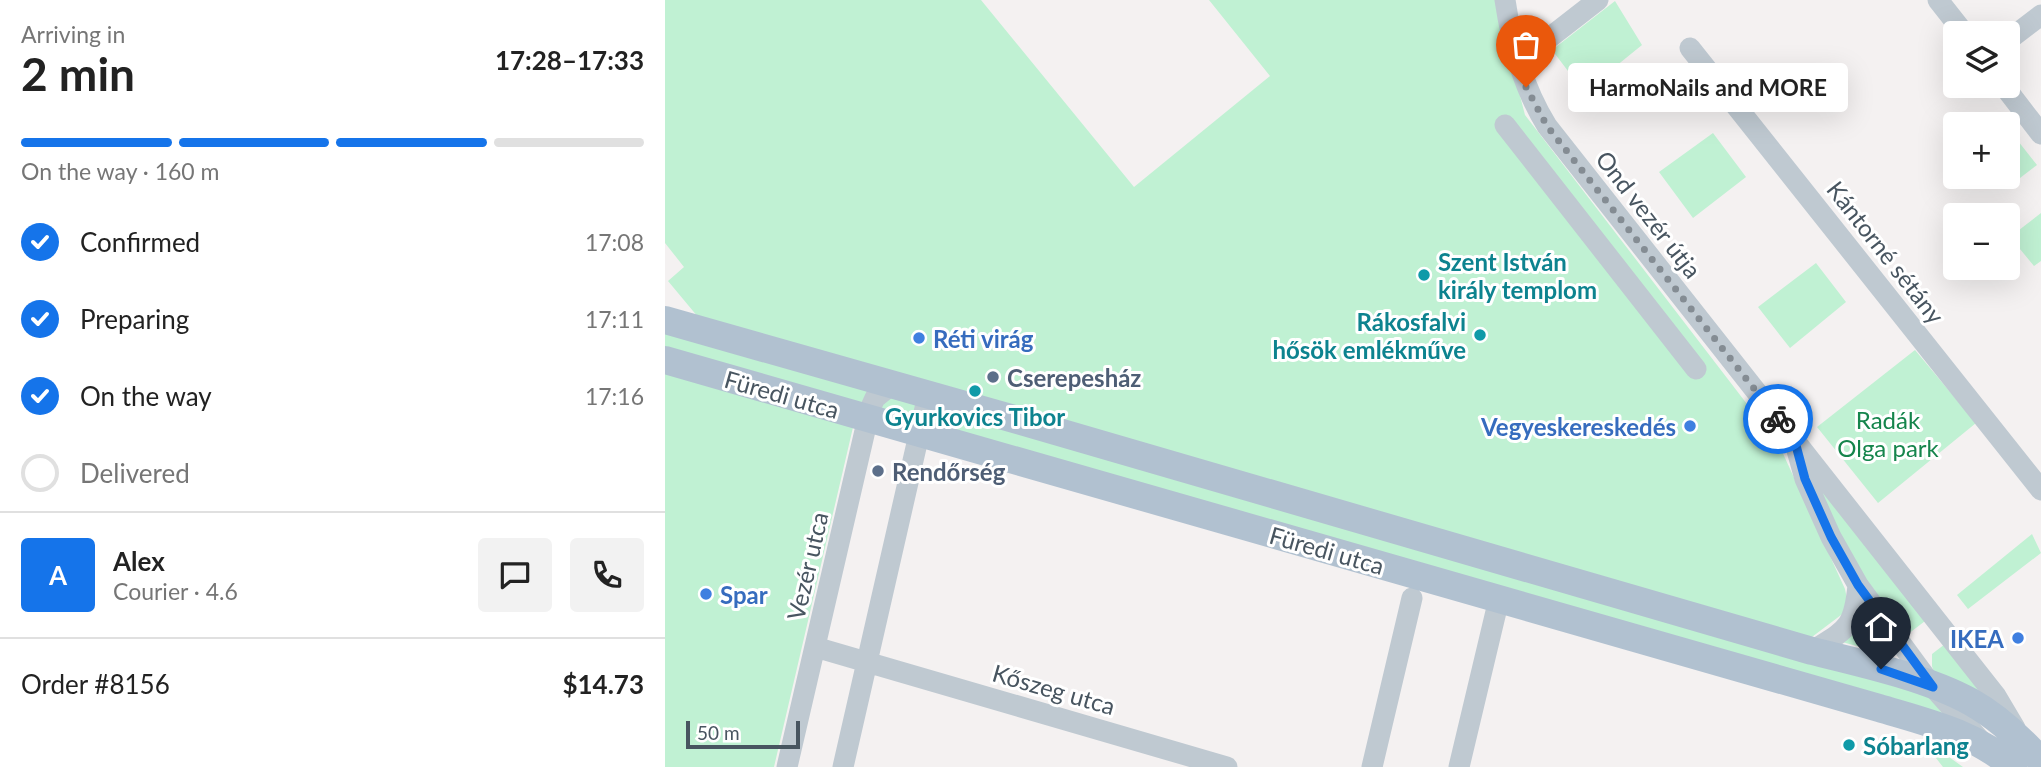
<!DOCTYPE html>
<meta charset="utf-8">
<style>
:root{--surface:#fff;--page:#f2f2f2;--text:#222;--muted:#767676;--line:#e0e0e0;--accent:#1574ea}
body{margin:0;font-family:Lato,sans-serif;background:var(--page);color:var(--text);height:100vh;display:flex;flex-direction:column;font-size:26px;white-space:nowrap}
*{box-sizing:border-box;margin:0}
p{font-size:23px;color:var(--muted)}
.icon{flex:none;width:38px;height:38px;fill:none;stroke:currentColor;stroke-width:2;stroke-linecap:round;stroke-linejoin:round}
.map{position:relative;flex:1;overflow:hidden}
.side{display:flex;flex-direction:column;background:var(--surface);width:665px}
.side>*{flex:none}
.tools{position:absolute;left:1278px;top:21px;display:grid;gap:14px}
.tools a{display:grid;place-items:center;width:77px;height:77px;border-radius:7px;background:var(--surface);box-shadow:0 7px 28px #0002;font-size:35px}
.scale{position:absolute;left:21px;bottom:18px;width:114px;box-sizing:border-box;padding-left:7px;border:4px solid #485560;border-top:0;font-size:19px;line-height:24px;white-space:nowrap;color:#485560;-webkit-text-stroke:5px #fff;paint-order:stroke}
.pin{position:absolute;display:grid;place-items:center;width:60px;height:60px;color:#fff;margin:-72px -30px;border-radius:50% 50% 50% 0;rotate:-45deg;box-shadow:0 0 7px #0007}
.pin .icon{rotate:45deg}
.courier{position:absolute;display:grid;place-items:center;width:70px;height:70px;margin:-35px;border:5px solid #1574ea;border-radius:50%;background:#fff;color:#222;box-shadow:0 2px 9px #0007}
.bubble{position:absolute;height:49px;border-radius:7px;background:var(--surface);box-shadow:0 7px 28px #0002;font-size:23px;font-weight:700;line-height:49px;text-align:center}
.overview em{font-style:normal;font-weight:700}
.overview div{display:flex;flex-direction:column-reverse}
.overview{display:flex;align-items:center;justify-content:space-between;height:119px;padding:0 21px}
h1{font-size:46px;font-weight:700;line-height:52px}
.bar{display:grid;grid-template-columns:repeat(4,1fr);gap:10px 7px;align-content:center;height:84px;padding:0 21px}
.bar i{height:9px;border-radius:5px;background:var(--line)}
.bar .selected{background:var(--accent)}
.bar p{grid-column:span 4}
.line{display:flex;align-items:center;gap:18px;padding:0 21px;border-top:2px solid var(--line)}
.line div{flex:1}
.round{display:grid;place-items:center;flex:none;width:74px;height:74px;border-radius:7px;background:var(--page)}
ol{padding:0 21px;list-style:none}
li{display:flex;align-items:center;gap:21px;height:77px}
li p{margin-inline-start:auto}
li .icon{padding:7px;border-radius:50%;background:var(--accent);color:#fff;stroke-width:4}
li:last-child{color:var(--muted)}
li i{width:38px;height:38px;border:4px solid var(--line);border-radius:50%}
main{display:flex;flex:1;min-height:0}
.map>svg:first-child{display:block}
</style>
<main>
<section class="side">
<div class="overview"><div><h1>2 min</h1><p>Arriving in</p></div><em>17:28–17:33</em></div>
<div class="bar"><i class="selected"></i><i class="selected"></i><i class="selected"></i><i></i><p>On the way · 160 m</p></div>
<ol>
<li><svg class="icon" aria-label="check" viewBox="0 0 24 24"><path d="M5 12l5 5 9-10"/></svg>Confirmed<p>17:08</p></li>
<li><svg class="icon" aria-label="check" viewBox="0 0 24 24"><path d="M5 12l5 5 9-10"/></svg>Preparing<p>17:11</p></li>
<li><svg class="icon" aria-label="check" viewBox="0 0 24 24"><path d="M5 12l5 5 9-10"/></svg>On the way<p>17:16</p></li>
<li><i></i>Delivered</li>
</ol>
<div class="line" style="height:126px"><b class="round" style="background:var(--accent);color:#fff">A</b><div><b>Alex</b><p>Courier · 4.6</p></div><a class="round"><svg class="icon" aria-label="chat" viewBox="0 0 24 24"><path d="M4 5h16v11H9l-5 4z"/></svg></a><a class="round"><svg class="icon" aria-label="phone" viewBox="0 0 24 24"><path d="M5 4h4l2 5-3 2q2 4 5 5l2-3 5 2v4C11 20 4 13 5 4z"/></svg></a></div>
<div class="line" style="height:91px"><div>Order #8156</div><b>$14.73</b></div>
</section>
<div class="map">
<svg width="1376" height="767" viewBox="0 0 1376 767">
<rect width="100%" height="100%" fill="#f4f1f1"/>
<!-- green -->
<path fill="#c0f1d3" d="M0 0H316L469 187 605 76 544 0H830L860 115 1115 447 1180 589 1184 609 1139 643 38 323 3 281 19 267 0 243Z
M950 1 977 45 919 92 887 50Z
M1342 127 1372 165 1342 188 1334 177H1342Z
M1048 133 1081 177 1028 218 994 172Z
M1376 213V261L1369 266 1345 237Z
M1151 263 1181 302 1125 348 1093 307Z
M0 328 1263 694 1285 724 0 352Z
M1250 350 1311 423 1213 503 1152 427Z
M0 371 189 423 109 767H0Z
M1140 479 1191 515 1268 615 1222 650 1210 651 1166 639 1191 606Z
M1367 534 1376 553 1303 609 1292 595Z
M1280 644 1322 698 1270 677 1267 666V654Z
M1263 742 1298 767H1278L1260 744Z"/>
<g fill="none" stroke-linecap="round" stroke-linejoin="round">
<!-- minor -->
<path stroke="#bfc9d1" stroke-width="21" d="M840 0C847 46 858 87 882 126L1331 696 1350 728
M1273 0 1299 33
M1342 41 1376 15
M1025 48 1376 490
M852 63 933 0
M1339 86 1376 134
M840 125 1031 369
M1131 447 1140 479 1166 537 1193 585 1268 687 1315 740
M150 647 562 767
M1147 651C1182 629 1189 628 1193 585
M122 767 205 409 210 398 226 385
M178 767 263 395
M707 767 747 598
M794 767 834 599"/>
<!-- major -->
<path stroke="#b1c1d0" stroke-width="28" d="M0 320 356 421 1147 651C1196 663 1263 678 1306 702 1333 717 1356 739 1376 761
M0 360 1214 708C1261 722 1310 733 1348 767"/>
</g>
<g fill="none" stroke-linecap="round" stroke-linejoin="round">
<!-- done -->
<path stroke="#848c93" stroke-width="7" stroke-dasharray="0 12.6" d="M861 87 882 126 1113 419"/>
<!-- route -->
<path stroke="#1574ea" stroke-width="9" d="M1113 419 1129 438 1140 479 1166 537 1193 585 1268 687 1216 669"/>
</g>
<!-- markers -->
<g fill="#0f9aa8" stroke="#fff" stroke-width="2.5">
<circle cx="759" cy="275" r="7"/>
<circle cx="815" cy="335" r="7"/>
<circle cx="310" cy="391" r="7"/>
<circle cx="1184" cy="745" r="7"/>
</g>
<g fill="#3f7fe0" stroke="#fff" stroke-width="2.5">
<circle cx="254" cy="338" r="7"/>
<circle cx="1025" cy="426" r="7"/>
<circle cx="41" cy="594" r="7"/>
<circle cx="1353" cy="638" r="7"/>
</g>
<g fill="#5c6f8a" stroke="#fff" stroke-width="2.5">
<circle cx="328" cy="377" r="7"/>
<circle cx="213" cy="471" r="7"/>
</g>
<g text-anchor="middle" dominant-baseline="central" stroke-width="6" stroke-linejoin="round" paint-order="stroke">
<!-- street labels -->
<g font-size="24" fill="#485560" stroke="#fff">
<text transform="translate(984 214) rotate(52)">Ond vezér útja</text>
<text transform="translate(1221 252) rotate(52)">Kántorné sétány</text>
<text transform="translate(117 394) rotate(16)">Füredi utca</text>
<text transform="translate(662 550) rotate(16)">Füredi utca</text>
<text transform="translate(142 566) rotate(-77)">Vezér utca</text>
<text transform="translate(389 689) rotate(16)">Kőszeg utca</text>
</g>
<!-- culture labels -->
<g font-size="24" font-weight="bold" fill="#0d838f" stroke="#fff" text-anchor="start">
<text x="773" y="261">Szent István<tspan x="773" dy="28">király templom</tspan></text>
<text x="801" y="321" text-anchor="end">Rákosfalvi<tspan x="801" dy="28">hősök emlékműve</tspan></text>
<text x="310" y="416" text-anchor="middle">Gyurkovics Tibor</text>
<text x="1198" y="745">Sóbarlang</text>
</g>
<!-- shop labels -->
<g font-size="24" font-weight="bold" fill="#366cbe" stroke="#fff" text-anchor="start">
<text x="268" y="338">Réti virág</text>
<text x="1011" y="426" text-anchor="end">Vegyeskereskedés</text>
<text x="55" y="594">Spar</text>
<text x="1339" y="638" text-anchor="end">IKEA</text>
</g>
<!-- service labels -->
<g font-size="24" font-weight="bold" fill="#4e5e75" stroke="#fff" text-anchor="start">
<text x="342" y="377">Cserepesház</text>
<text x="227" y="471">Rendőrség</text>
</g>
<!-- park labels -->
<g font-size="24" fill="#15854c" stroke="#fff">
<text x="1223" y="419">Radák<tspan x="1223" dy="28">Olga park</tspan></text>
</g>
</g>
</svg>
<div class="tools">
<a><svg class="icon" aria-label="layers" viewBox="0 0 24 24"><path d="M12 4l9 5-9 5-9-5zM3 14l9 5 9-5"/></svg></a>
<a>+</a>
<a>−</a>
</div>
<div class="scale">50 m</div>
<div class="pin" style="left:861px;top:87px;background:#ea580c"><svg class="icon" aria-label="bag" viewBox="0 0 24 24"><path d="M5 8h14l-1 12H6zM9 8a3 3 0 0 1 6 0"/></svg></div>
<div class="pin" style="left:1216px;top:669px;background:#1f2937"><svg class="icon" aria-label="home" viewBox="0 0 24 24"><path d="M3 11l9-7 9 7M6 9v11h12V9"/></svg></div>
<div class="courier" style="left:1113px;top:419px"><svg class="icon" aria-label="bike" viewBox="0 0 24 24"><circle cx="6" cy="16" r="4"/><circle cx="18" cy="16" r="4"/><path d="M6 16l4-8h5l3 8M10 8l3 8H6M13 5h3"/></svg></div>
<div class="bubble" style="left:903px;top:63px;width:280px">HarmoNails and MORE</div>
</div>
</main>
